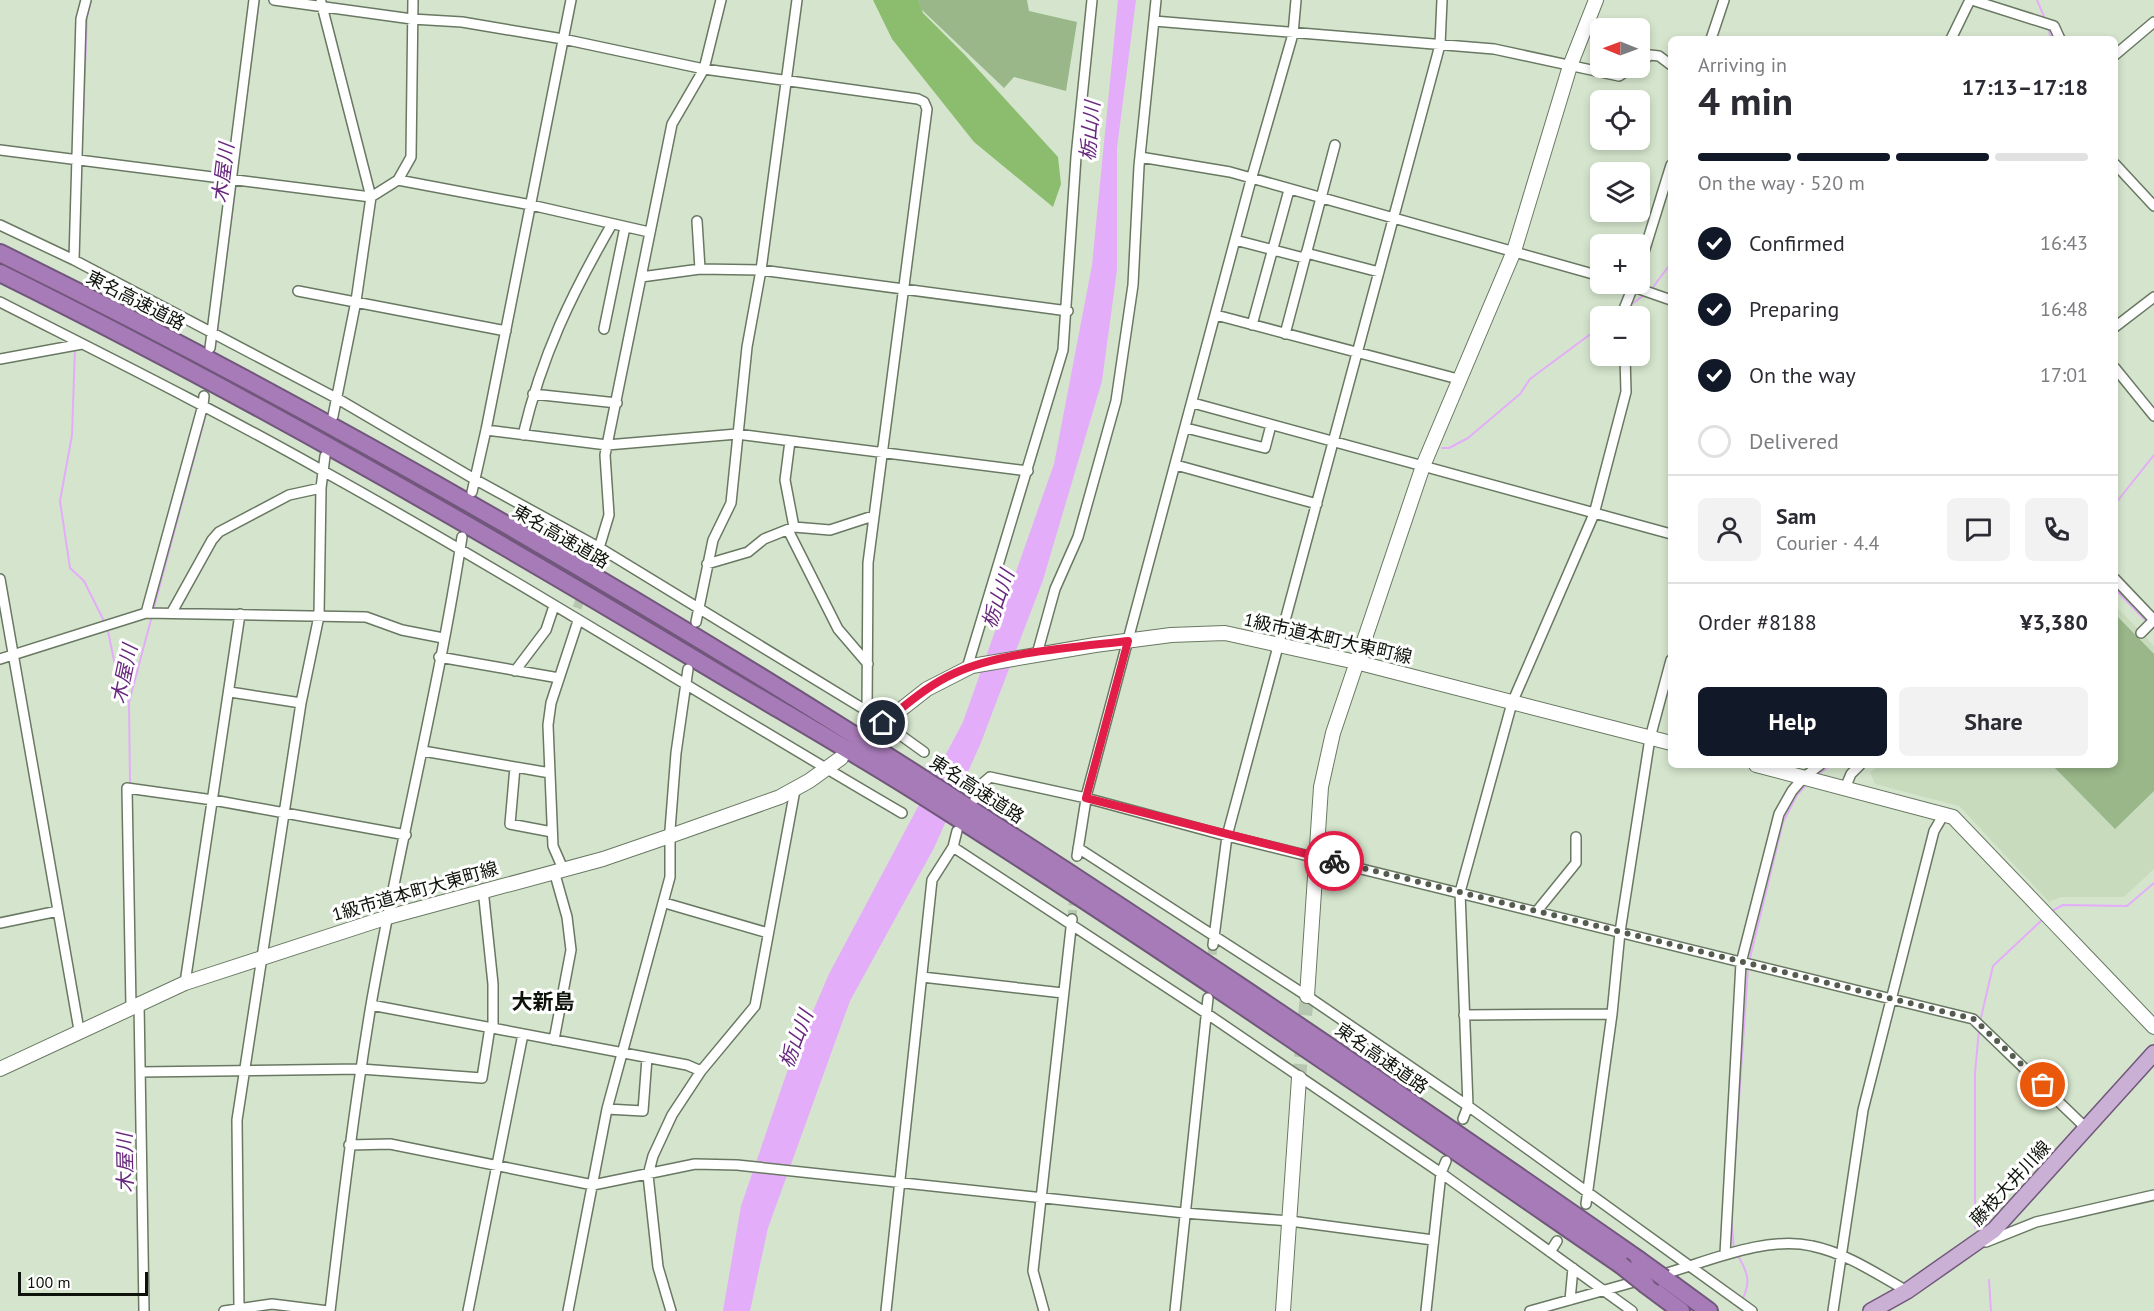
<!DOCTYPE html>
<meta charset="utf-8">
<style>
:root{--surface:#fff;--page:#f2f2f3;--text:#2b2b33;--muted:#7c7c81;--line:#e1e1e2;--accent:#111827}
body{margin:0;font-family:"PT Sans","Noto Sans JP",sans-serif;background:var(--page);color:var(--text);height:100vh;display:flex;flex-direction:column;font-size:22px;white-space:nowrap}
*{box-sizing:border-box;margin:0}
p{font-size:20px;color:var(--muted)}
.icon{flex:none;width:33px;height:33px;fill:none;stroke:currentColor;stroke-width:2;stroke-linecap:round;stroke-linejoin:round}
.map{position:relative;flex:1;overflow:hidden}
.details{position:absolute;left:1668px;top:36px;width:450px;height:732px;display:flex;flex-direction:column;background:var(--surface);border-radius:9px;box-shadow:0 3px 9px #0003}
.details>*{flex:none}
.needle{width:39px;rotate:271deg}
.fabs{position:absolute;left:1590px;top:18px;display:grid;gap:12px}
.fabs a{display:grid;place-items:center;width:60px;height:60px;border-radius:9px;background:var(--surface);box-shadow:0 3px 9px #0003;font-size:30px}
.scale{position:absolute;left:18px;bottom:15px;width:130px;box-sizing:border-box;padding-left:6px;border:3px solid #0d130a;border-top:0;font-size:16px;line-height:21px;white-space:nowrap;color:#0d130a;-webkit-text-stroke:4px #fff;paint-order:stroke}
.pin{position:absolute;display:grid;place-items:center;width:51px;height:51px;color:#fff;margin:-26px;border:3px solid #fff;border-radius:50%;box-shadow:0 2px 6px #0007}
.courier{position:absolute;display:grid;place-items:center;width:60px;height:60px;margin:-30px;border:4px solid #e11d48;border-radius:50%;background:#fff;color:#222;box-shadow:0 2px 8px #0007}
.overview em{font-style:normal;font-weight:700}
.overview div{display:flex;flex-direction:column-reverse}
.overview{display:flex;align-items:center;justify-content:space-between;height:102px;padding:0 30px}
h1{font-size:39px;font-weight:700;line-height:45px}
.bar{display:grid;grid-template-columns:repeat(4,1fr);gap:9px 6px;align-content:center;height:72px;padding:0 30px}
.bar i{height:8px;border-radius:4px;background:var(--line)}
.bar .current{background:var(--accent)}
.bar p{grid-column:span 4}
.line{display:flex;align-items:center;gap:15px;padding:0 30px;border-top:2px solid var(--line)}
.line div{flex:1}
.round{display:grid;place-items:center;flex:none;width:63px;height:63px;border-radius:9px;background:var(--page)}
ol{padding:0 30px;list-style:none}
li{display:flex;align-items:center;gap:18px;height:66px}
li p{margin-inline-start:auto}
li .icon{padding:6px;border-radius:50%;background:var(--accent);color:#fff;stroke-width:4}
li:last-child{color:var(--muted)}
li i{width:33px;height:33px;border:3px solid var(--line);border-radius:50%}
.action{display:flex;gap:12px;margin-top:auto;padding:12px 30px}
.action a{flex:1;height:69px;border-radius:9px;background:var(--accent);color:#fff;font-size:24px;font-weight:700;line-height:69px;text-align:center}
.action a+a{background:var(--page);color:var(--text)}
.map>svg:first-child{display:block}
</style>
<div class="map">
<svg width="2154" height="1311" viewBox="0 0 2154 1311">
<rect width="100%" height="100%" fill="#d5e5cd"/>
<!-- built -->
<path fill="#c8dcbd" d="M2115 605 2154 646V869L2124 897H2061L2049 902 1959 806 1875 784 1870 772 1880 765H2115Z"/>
<!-- green -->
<path fill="#99b789" d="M918 0H1027L1029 11 1077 22 1066 91 1014 77 1004 88 921 9Z
M2115 614 2154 654V791L2115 829 2052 765H2115Z"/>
<!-- forest -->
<path fill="#8cbd6f" d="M873 0H918L923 13 965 55 1058 157 1061 184 1053 207 974 142 892 39Z"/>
<!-- water -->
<path fill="#e4adf9" d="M1118 0H1136L1117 148V270L1102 381 1043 580 980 745 934 848 850 1001 768 1228 750 1311H723L741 1206 788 1069 829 974 963 722 1054 464 1092 265Z"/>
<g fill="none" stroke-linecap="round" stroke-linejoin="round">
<!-- stream -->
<path stroke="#e4adf9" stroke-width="2" d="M2037 0 2045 19
M2048 27 2051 39
M82 146 87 17 91 0
M236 177 259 0
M1651 290 1671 263
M1629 306 1644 295
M217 331 236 182
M75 348 72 435 60 501 70 568 84 581 105 623
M215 349 216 337
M1442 448H1449L1468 438 1520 394 1530 379 1600 327
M2115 504 2154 455
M2115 589 2148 623
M153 611 207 410
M108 631 119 685 120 701 129 702
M1816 776 1831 765
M130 784 129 702 152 616
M2052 911 2063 905 2127 906 2154 883
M1749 962 1783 822 1797 795 1807 784
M1980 1022 1993 966 2043 919
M1732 1204 1748 968
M1731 1216 1734 1249
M1975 1228V1073L1979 1030
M1737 1254C1747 1271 1752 1281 1742 1300
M1989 1280 1991 1311"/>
<!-- street-tunnel -->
<path stroke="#b7c6b0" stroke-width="9" stroke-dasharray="9 4.5" stroke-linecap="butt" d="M577 608 596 558
M1072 919 1074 892
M1211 968 1213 945"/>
<!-- secondary-tunnel -->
<path stroke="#b7c6b0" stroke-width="14" stroke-dasharray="14 7" stroke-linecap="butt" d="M1299 1078 1307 996"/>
<!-- street casing -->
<g stroke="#697862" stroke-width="12">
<path id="street" d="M274 0 412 19 462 22 563 39 704 69 918 99 924 102 927 109 868 563 867 711
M1972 0 2054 26 2060 39
M321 2 371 197 356 301 333 416
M1154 21 1494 49 1619 76 1631 68
M1711 39 1724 0
M1951 39 1970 0
M2115 55 2154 22
M1640 62 1650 55 1659 56 1671 65
M0 150 371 197 398 180 411 157 413 0
M1140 157 1230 172 1600 276
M2115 164 2154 206
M398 180 531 205 649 232
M697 221 700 269
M0 225 74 260 338 399 476 480 600 548 867 711 924 752
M1235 240 1304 258
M1306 253 1379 272
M74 260 81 19 86 0
M1640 265 1671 165
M641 277 700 269 761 270 1068 311
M1625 284 1671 300
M298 291 506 331
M0 302C108 357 217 411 323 471 519 580 708 700 902 813
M1216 315 1458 379
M1624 316V309L1634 284
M1252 325 1289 190
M2115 327 2154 297
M604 329 625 227
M1285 334 1335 145
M210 348 254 0
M0 359 82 344
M2115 368 2154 416
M533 394 617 403
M1193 403 1671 534
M1186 428 1265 448 1271 425
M486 430 607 445 737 434 1028 471
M523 435C542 355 571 295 612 224
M790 441 785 480 794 527
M1176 465 1317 504
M472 492 486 430 571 0
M788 530 838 629 868 664
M596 558 609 515 605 455 672 124 704 69 721 0
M707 564 748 552 764 539 794 527 830 530 873 516
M0 579 79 1030
M2115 579 2154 620
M172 612 212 540 219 532 289 495 321 488
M146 613 203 405 204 396
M696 622 713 540 731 503 747 347 761 270 797 0
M2141 633 2154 620
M1037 654 1055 589 1078 537 1116 401 1133 285 1139 166 1156 0
M439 657 559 678
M0 659 146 613 366 617 402 630 443 638
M967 668 1063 350 1076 157 1092 0
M515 671 546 630 554 606
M230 692 301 703
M423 751 550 773
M515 767 510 824 552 832
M1845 788 1851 774 1860 765
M975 799 983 783 990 777 1086 798 1227 836 1973 1019 2087 1129
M953 847 1206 1013 1441 1173 1632 1311
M1078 848 1307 996 1468 1106 1752 1311
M1077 856 1087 793 1251 180 1293 34 1296 0
M563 869 553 846 548 725 551 703 578 621
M554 871 567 917 571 950 554 1040
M483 889 493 984V1028
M665 903 768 933
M1537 911 1576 863V837
M0 923 58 911
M1213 945 1227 836 1440 45 1442 0
M922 977 1063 993
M185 983 240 614
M139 1003 144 1311
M371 1005 687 1065 701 1071
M131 1007 127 788 213 800 406 835
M1464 1015 1612 1014
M140 1072 361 1069 482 1078 490 1027
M607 1109 643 1111 647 1058
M1463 1119 1468 1106 1460 892 1512 703 1594 514 1626 392 1625 356
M349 1145 390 1144 593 1185 695 1164 737 1165 1184 1213 1290 1221 1433 1240
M1586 1204 1612 1014 1620 932 1650 738 1671 660
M1986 1242 2036 1222 2154 1195
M1550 1252 1557 1241
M1725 1254 1741 963 1779 814 1792 791 1804 777 1820 765
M1660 1275C1705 1263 1764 1235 1812 1246 1846 1253 1877 1274 1907 1291
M1570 1300 1573 1268
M239 1308 237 1120 301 703 319 616 321 488 325 456
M224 1311 272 1304 328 1311
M330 1311C342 1209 354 1107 371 1005 398 849 438 694 462 537
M468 1311 523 1034
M568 1311 607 1109 670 877V830L676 753 688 669
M671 1311 658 1267 648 1175 653 1156 672 1115 701 1071 755 1006 795 790
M886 1311 932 880 953 847 957 831
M1044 1311 1033 1271 1072 919
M1175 1311 1208 998
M1426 1311 1441 1173 1446 1161
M1530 1311 1641 1280
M1833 1311 1863 1110 1934 831 1944 814"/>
</g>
<!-- secondary casing -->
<g stroke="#697862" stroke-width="16">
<path id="secondary" d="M871 733 927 689 972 666 1095 645 1171 635 1225 633 1356 662 1671 743
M1756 765 1953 817 2154 1027
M1307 996 1321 787 1333 733 1423 466 1514 251 1570 66 1596 0
M0 1069 185 983 388 917 603 859 670 836 780 797 809 781 841 758
M1283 1311 1299 1078"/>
</g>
<!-- primary casing -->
<g stroke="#71577b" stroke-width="18">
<path id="primary" d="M1871 1311 1907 1291 1994 1230 2154 1053"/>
</g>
<!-- highway casing -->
<g stroke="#71577b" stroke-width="20">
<path id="highway" d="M0 253C576 536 1113 893 1639 1260
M0 273C237 390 466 522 693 658 769 704 847 748 923 796 1160 946 1390 1106 1621 1265
M1664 1278 1709 1311
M1646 1285 1681 1311"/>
</g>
<!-- street -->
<use href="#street" stroke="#fff" stroke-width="9"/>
<!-- secondary -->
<use href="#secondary" stroke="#fff" stroke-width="14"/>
<!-- primary -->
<use href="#primary" stroke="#cab0d4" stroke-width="15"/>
<!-- highway -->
<use href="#highway" stroke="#a77bb8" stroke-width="16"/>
<!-- highway-bridge casing -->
<g stroke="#71577b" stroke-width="20" stroke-linecap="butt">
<path id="highway-bridge" d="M1639 1260 1664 1278
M1621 1265 1646 1285"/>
</g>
<!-- highway-bridge -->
<use href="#highway-bridge" stroke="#a77bb8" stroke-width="16"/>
</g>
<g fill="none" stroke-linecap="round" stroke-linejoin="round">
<!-- done -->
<path stroke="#535c4e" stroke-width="6" stroke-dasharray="0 10.8" d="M1334 861 1974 1019 2043 1085"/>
<!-- route -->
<path stroke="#e11d48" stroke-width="8" d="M883 723C906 705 928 685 955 673 1001 652 1076 647 1128 641L1086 798 1334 861"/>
</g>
<g text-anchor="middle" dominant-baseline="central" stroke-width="6" stroke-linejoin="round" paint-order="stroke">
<!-- street labels -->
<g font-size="18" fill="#0d130a" stroke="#fff">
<text transform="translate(136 300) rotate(27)">東名高速道路</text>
<text transform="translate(561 536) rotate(30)">東名高速道路</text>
<text transform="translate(1328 638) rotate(13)">1級市道本町大東町線</text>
<text transform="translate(977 789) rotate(33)">東名高速道路</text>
<text transform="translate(415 891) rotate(-16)">1級市道本町大東町線</text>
<text transform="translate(1382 1058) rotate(35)">東名高速道路</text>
<text transform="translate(2010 1183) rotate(-47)">藤枝大井川線</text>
</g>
<!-- water labels -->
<g font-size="20" font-style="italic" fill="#69287f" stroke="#fff">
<text transform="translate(1090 131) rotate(-85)">栃山川</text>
<text transform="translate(223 173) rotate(-83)">木屋川</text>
<text transform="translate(998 599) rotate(-71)">栃山川</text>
<text transform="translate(124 674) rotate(-78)">木屋川</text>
<text transform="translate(796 1039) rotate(-69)">栃山川</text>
<text transform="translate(125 1163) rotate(-91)">木屋川</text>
</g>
<!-- quarter labels -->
<g font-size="21" font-weight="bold" fill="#0d130a" stroke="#fff">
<text x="543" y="1001">大新島</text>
</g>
</g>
</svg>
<div class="fabs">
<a><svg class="needle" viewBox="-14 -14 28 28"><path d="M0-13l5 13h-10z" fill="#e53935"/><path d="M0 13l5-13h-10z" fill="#7c7c81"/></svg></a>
<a><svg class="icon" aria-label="locate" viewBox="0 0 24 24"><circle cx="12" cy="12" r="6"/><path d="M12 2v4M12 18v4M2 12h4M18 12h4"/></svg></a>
<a><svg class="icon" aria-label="layers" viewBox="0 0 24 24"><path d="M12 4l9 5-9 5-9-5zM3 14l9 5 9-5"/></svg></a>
<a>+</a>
<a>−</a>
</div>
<div class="scale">100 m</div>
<div class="pin" style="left:2043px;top:1085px;background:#ea580c"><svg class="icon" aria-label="bag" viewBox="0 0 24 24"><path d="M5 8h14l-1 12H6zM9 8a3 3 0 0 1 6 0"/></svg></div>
<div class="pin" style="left:883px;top:723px;background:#1f2937"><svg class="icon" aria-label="home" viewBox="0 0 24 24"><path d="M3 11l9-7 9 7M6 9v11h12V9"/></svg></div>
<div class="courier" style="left:1334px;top:861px"><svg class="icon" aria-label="bike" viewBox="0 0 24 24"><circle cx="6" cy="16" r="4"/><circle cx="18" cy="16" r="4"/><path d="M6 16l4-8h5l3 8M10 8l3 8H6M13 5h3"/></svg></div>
<section class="details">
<div class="overview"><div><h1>4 min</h1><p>Arriving in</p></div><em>17:13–17:18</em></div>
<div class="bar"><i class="current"></i><i class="current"></i><i class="current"></i><i></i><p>On the way · 520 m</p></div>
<ol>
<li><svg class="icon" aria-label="check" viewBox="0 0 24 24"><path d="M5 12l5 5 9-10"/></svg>Confirmed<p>16:43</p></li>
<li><svg class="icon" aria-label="check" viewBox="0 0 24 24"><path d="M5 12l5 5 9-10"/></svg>Preparing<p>16:48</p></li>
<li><svg class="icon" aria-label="check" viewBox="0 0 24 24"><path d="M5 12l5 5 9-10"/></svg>On the way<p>17:01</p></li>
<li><i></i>Delivered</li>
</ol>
<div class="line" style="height:108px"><a class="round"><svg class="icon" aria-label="person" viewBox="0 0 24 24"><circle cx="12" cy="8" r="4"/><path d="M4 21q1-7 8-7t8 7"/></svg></a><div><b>Sam</b><p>Courier · 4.4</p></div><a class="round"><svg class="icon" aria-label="chat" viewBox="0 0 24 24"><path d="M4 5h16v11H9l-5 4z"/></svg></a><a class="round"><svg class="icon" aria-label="phone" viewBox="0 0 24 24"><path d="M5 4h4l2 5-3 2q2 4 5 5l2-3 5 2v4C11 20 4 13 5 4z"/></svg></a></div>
<div class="line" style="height:78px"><div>Order #8188</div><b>¥3,380</b></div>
<div class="action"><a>Help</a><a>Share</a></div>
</section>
</div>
